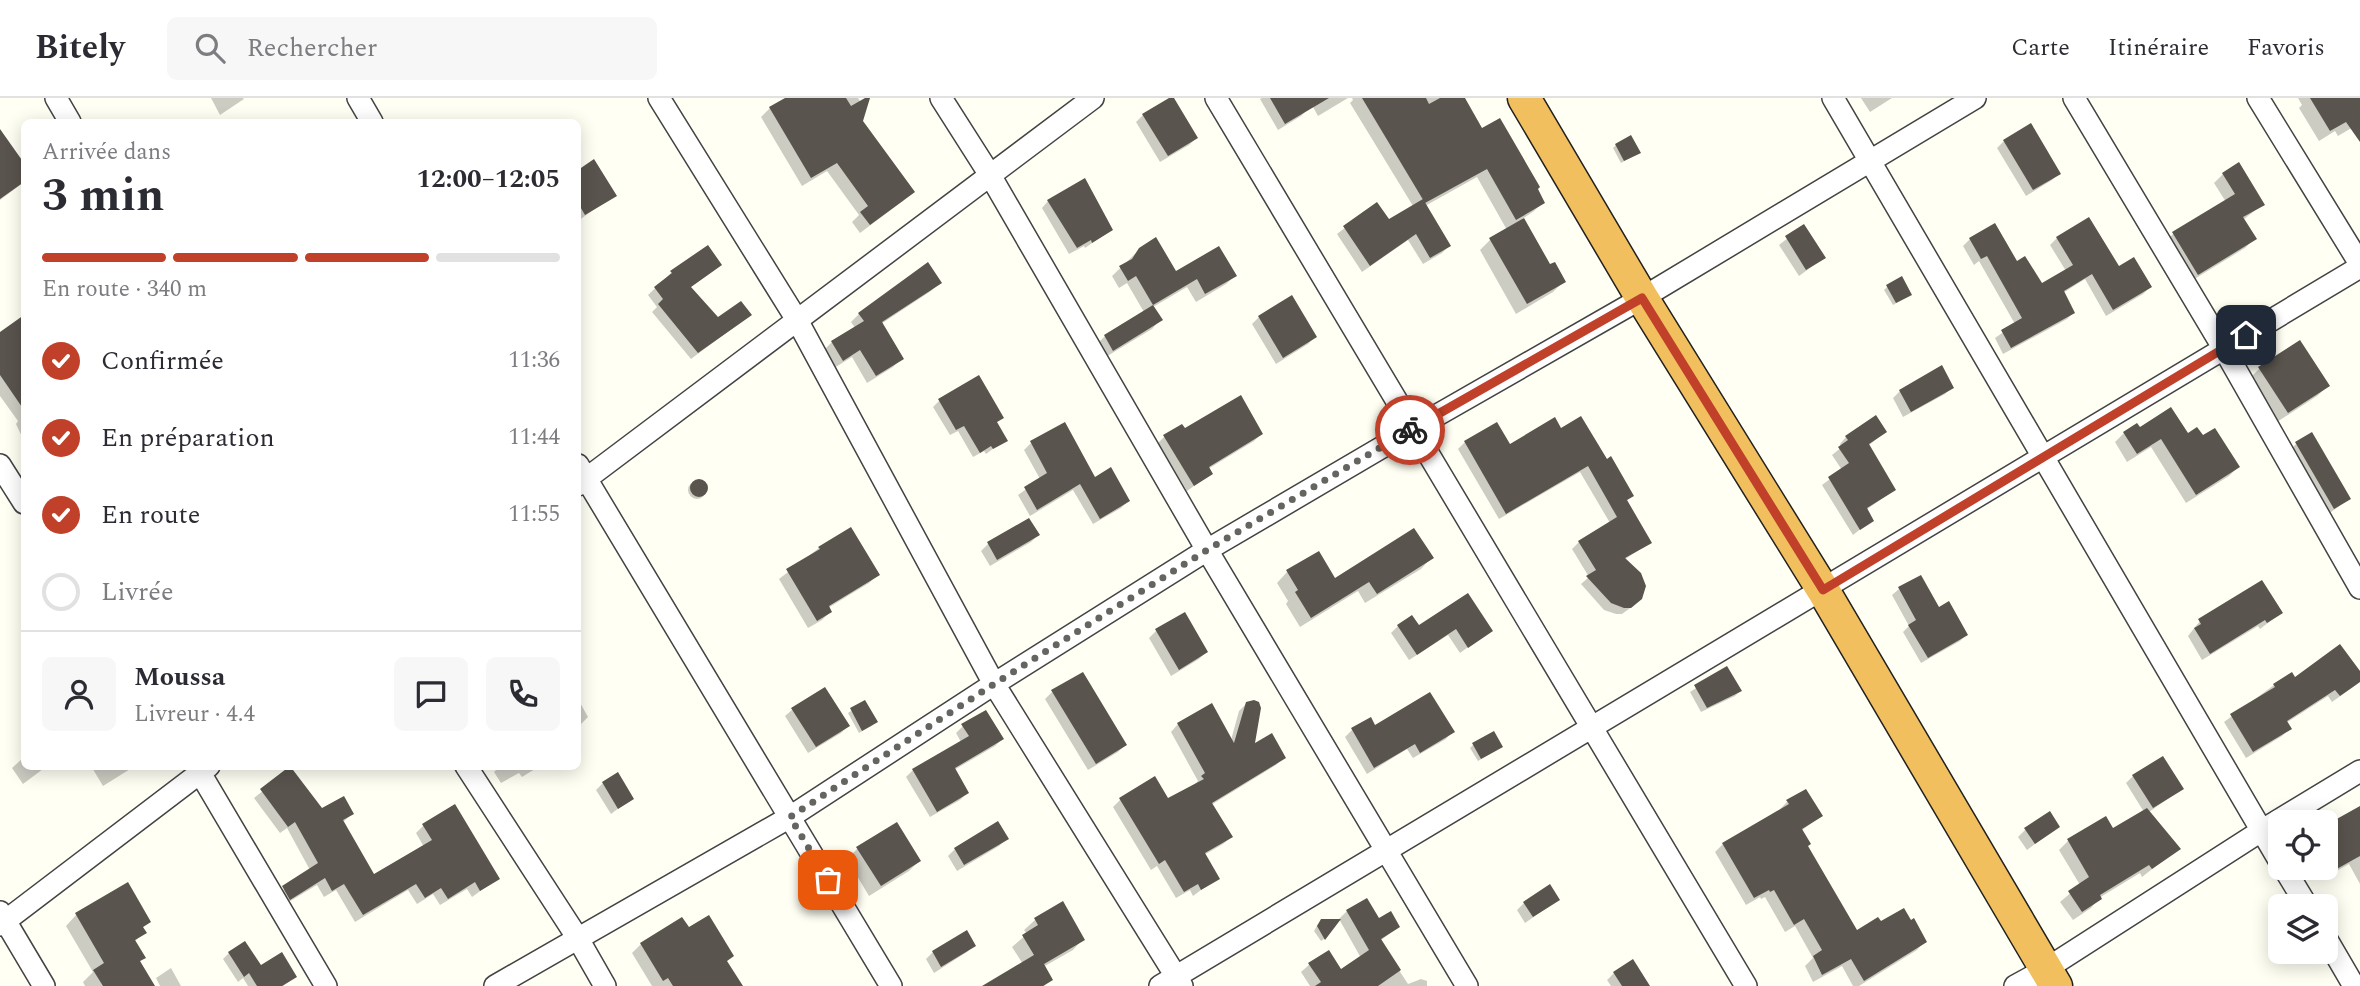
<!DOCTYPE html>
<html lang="fr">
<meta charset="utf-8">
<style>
:root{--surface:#fff;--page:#f7f7f7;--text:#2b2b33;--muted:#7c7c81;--line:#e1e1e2;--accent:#c04029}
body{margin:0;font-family:Spectral,serif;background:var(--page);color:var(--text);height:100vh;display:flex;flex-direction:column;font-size:26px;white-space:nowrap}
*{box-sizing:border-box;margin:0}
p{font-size:23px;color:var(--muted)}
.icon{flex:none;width:38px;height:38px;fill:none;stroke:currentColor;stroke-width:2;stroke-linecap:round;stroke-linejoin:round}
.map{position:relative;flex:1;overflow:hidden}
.drawer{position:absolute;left:21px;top:21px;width:560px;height:651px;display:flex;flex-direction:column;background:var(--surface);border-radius:10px;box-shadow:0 4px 18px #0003}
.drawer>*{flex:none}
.fabs{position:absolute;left:2268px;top:712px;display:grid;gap:14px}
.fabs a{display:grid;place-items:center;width:70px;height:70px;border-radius:10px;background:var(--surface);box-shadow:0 4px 18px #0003;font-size:35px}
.pin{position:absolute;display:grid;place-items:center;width:60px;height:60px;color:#fff;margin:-30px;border-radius:14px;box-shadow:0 4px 10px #0006}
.courier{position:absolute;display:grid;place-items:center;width:70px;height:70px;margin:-35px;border:5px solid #c04029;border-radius:50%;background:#fff;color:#222;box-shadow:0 2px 9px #0007}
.overview em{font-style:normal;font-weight:700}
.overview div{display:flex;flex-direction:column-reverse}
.overview{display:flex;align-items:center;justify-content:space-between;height:119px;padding:0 21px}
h1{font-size:46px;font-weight:700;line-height:52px}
.bar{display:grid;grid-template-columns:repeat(4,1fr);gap:10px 7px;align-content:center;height:84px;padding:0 21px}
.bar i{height:9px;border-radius:5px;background:var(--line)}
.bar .on{background:var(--accent)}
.bar p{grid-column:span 4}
.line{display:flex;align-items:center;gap:18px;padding:0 21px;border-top:2px solid var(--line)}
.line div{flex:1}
.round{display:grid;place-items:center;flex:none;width:74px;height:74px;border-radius:10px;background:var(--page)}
ol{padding:0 21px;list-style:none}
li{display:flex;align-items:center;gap:21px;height:77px}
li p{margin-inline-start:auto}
li .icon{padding:7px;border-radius:50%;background:var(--accent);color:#fff;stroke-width:4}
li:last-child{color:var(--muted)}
li i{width:38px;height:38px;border:4px solid var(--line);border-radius:50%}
header{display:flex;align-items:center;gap:42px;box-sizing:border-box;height:98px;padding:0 35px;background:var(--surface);border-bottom:2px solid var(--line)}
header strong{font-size:33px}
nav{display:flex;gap:38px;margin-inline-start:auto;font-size:24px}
.search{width:490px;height:63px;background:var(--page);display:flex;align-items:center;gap:18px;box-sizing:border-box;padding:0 24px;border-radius:10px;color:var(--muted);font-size:26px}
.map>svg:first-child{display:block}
</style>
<header>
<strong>Bitely</strong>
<div class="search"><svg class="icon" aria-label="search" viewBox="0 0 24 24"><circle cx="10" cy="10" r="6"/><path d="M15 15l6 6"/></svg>Rechercher</div>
<nav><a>Carte</a><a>Itinéraire</a><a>Favoris</a></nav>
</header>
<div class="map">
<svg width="2360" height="888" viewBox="0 0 2360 888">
<rect width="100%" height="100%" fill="#fffff4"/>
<!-- shadow -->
<path fill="#0003" d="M211 0H243L244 1 220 17Z
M789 0H858L865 11 861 23 904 102 860 135 852 124 859 117 827 73 802 88 761 19 770 10Z
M1172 0 1196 40 1189 47 1160 64 1136 24 1143 17Z
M1262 0H1302L1308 11 1301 18 1278 32 1260 1Z
M1317 0H1348L1318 18 1313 9Z
M1352 0H1463L1481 33 1536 91 1543 104 1534 113 1522 121 1550 168 1564 183 1553 194 1516 216 1480 152 1490 142 1507 132 1477 79 1425 108 1449 148 1442 155 1423 166 1408 142 1362 174 1337 136 1376 106 1388 123 1413 108 1350 5 1353 2Z
M1861 0H1892L1870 14Z
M2298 0H2360V25L2338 38 2335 33 2319 43 2299 10 2302 7Z
M4 39 24 68V84L0 102V42Z
M2004 43 2059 75 2052 82 2026 98 1997 50Z
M1616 47 1635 57 1621 65 1613 50Z
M594 64 614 97 578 123V74Z
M2223 76 2263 106 2243 122 2254 141 2245 150 2188 185 2164 145 2173 136 2226 104 2214 85Z
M1048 103 1111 132 1085 150 1084 148 1069 156 1042 110Z
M1803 128 1824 160 1799 178 1779 147Z
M2057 140 2118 170 2150 189 2143 196 2106 218 2085 181 2063 195 2073 215 2067 221 2003 256 1995 240 2015 226 1979 163 1974 167 1963 148 1970 141 2016 166 2041 188 2066 173 2050 147Z
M1140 151 1175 175 1235 178 1226 186 1196 204 1187 189 1153 209 1160 222 1152 231 1104 260 1096 247 1105 238 1144 214 1127 185 1119 190 1112 178Z
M928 166 939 185 931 193 881 226 901 261 893 269 867 285 852 259 834 270 824 252 832 244 855 230 851 224 859 216Z
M672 174 690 190 718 221 750 217 691 261 652 214 657 209 648 197Z
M1887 189 1907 199 1893 207 1884 192Z
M1259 219 1315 239 1308 246 1276 266 1252 226Z
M24 220V343L16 326 18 323 0 298V237Z
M2260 270 2328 288 2317 298 2277 324 2249 281Z
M1952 289 1945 296 1903 319 1893 300 1900 293Z
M939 303 1001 320 996 325 1005 342 986 356 984 353 973 359 958 333 950 337 933 309Z
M2139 331 2202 340 2238 369 2229 378 2186 405 2151 349 2127 364 2115 344 2124 335Z
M1184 332 1261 336 1254 343 1208 371 1211 376 1187 393 1158 345 1165 338Z
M1560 332 1606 363 1632 397 1626 403 1650 444 1624 462 1633 508 1622 516H1616L1604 512 1581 486 1589 479 1572 451 1579 444 1610 425 1580 374 1499 421 1458 351 1465 344 1509 348Z
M1885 334 1868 348 1894 392 1866 412 1872 422 1853 437 1822 387 1842 372 1832 357 1842 349 1840 346 1846 339Z
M1031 345 1095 381 1128 403 1121 410 1093 426 1073 392 1030 418 1018 397 1040 381 1024 352Z
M2296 346 2349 401 2327 417 2289 353Z
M688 392a9 9 0 1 1 18 0a9 9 0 1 1-18 0Z
M1038 437 1031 444 990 468 981 453 988 446Z
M819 450 878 477 869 485 828 510 830 514 822 522 808 530 779 481Z
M1431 460 1421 471 1365 505 1358 493 1300 529 1286 506 1288 503 1277 485 1287 474 1334 482Z
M1921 479 1938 511 1966 537 1960 543 1921 565 1903 534 1909 528 1892 497 1899 491Z
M1468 498 1490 533 1460 555 1448 537 1409 562 1391 535 1398 528 1418 529Z
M2281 515 2260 531 2258 528 2202 562 2188 538 2200 523Z
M1184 516 1206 554 1199 561 1171 578 1149 540 1156 533Z
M1727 570 1740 593 1735 598 1701 614 1690 594Z
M2360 576V583L2356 587 2332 604 2328 598 2286 625 2289 631 2282 638 2246 660 2224 624 2274 587 2294 581Z
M1052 594 1125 647 1118 654 1088 672 1045 601Z
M578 601 588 619 578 629Z
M865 604 873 627 859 635 848 615Z
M1246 606 1253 648 1284 659 1276 667 1211 707 1231 739 1223 746 1204 757 1217 780 1193 798 1190 792 1176 800 1157 768 1151 772 1113 709 1120 702 1168 703 1195 686 1198 683 1171 634 1178 626 1231 642 1239 613Z
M792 612 848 628 841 635 808 655 785 618Z
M963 628 1002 641 995 648 954 672 967 695 960 702 930 719 906 679 913 672 961 644 956 635Z
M1375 629 1452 634 1446 641 1413 660 1407 651 1367 676 1345 639 1352 632Z
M1473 647 1497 652 1478 663 1470 650Z
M24 659V668H47L23 686 12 670Z
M91 668H135L103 688Z
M500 668H540L522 679 519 675 501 685 494 674Z
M290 671 321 713 352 716 342 725 373 778 424 749 416 735 423 728 455 708 497 781 472 799 467 791 440 807 433 796 417 806 408 792 355 824 336 792 324 799 317 787 282 808 276 797 310 772 287 730 280 735 254 700Z
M2133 678 2182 691 2149 714 2178 751 2142 779 2140 775 2099 800 2091 810 2073 822 2060 804 2080 787 2059 752 2068 743 2105 720 2112 732 2144 714 2126 685Z
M603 685 632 700 611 716 596 692Z
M1787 704 1821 718 1801 733 1806 748 1857 834 1925 843 1917 852 1859 888H1853L1842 868 1813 884 1805 868 1813 860 1795 828 1785 834 1765 799 1761 801 1760 799 1746 807 1715 754 1723 746 1779 712Z
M2360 709V786L2349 766 2324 780 2318 770H2326V729Z
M2058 729 2027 752 2018 739 2025 732Z
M1006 741 999 748 957 773 948 758 955 751Z
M858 750 919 763 909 773 869 798 847 761Z
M1558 802 1525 825 1517 812 1524 805Z
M1062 805 1083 841 1073 852 1043 869 1051 882 1044 888H985L1023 866 1012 849 1027 836 1024 832 1035 822Z
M1347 813 1398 829 1380 843 1408 886 1421 881 1427 883V888H1310L1301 874 1310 866 1340 873 1361 860 1339 821Z
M76 817 149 823 142 830 145 834 134 844 144 860 138 865 153 888H85L83 884 93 874 66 828Z
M1337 822 1324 841 1321 843 1314 833 1318 826Z
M688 832 726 864 741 888H652L632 855 641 846Z
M966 834 974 847 967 854 934 875 926 861 933 854Z
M229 855 261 869 295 879 283 888H248L243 880 238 884 223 861Z
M171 870 181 888H160L156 880Z
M1614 875 1648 888H1611L1607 882Z"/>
<!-- building -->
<path fill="#59544d" d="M785 0H846L851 8 865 0H870L863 23 915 94 870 127 860 114 868 108 837 65 811 80 769 9Z
M1169 0H1174L1198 40 1168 58 1142 16Z
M1270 0H1329L1285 26Z
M1362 0H1426L1429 6 1440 0H1465L1482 30 1500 20 1540 89 1538 91 1545 105 1516 122 1487 71 1425 105Z
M2310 0H2360V44L2346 24 2330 33Z
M2031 25 2061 76 2033 92 2003 42Z
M0 31 24 65V84L0 101Z
M1631 37 1641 55 1624 63 1615 46Z
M594 61 617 98 585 117 578 105V72Z
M2239 64 2265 107 2243 119 2257 141 2198 177 2172 134 2235 96 2222 75Z
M1085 80 1113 132 1092 145 1091 142 1077 150 1047 102Z
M1423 101 1451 148 1430 160 1416 136 1370 168 1343 128 1377 104 1389 121Z
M2089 119 2119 168 2134 159 2152 189 2113 212 2092 176 2064 193 2075 215 2011 250 2001 232 2022 220 1987 158 1981 161 1969 140 1995 125 2017 163 2025 158 2042 185 2073 167 2056 139Z
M1524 120 1550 166 1555 164 1566 184 1527 206 1489 140Z
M1804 126 1826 160 1806 172 1785 138Z
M1156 139 1176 173 1219 148 1237 178 1205 196 1197 181 1153 207 1163 222 1113 253 1104 237 1153 207 1136 178 1128 183 1119 168 1132 161 1139 150Z
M708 147 722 167 691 189 718 219 741 203 752 217 698 255 658 206 663 201 654 189 672 175 670 173Z
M928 164 942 185 882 224 904 261 876 278 860 252 843 263 831 243 864 223 858 215Z
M1902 178 1912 197 1896 205 1886 187Z
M1292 197 1317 239 1283 260 1258 218Z
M24 217V312L0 277V234Z
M2300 242 2330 288 2288 315 2258 269Z
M1942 267 1954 290 1911 314 1899 292Z
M979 277 1004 320 997 324 1008 343 993 351 991 348 980 355 964 328 956 332 938 301Z
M1241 297 1263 336 1209 369 1213 376 1194 388 1163 337 1182 326 1185 330Z
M2171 309 2188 335 2197 329 2203 337 2215 330 2240 369 2196 397 2161 341 2137 356 2123 334 2137 325 2140 329Z
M1876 317 1887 334 1869 346 1896 392 1867 410 1874 423 1860 432 1828 379 1849 365 1838 349 1848 342 1845 338Z
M1581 318 1607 361 1611 358 1634 398 1627 402 1652 445 1625 460 1641 475 1646 488 1642 501 1631 510H1624L1611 505 1586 478 1596 472 1578 443 1617 419 1588 368 1506 416 1464 343 1497 324 1510 346 1555 319 1561 330Z
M1065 324 1095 379 1111 369 1130 403 1100 421 1080 386 1037 412 1024 389 1047 375 1030 343Z
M2312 334 2351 401 2334 411 2295 344Z
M690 390a9 9 0 1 1 18 0a9 9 0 1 1-18 0Z
M1029 420 1040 437 997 462 987 444Z
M851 429 880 477 829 508 832 514 817 523 786 471 820 451 818 449Z
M1414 430 1434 460 1377 496 1369 484 1311 520 1295 494 1298 492 1286 472 1319 453 1335 480Z
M1921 477 1939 509 1949 503 1968 537 1928 560 1908 527 1916 522 1898 489Z
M2262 482 2283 515 2267 525 2265 522 2210 556 2194 530 2201 526 2198 521Z
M1468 495 1493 533 1468 550 1456 531 1417 557 1397 527 1412 517 1419 527Z
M1185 514 1208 554 1179 572 1155 531Z
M2340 546 2360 573V584L2340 598 2335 592 2287 623 2292 631 2253 654 2230 616 2275 589 2273 586 2292 574 2295 579Z
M1727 568 1742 593 1707 610 1694 587Z
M1083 574 1127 647 1096 666 1051 592Z
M825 589 850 628 816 649 791 610Z
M1430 594 1455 634 1420 655 1415 646 1374 670 1351 630 1371 619 1375 627Z
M865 602 878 624 862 633 850 610Z
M1254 602 1259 604 1261 610 1255 645 1272 635 1286 660 1212 705 1233 739 1205 755 1220 781 1201 792 1198 786 1184 794 1165 762 1159 766 1119 700 1155 678 1168 700 1204 681 1201 678 1205 675 1177 625 1212 605 1234 645 1246 604Z
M986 612 1004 641 955 670 969 695 937 714 912 671 969 638 961 626Z
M1494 633 1503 649 1481 661 1472 645Z
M2163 658 2184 691 2153 710 2132 677Z
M290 668 322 710 344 698 354 716 343 722 374 776 432 742 422 726 455 706 500 781 480 793 475 784 448 801 441 790 425 800 416 786 363 817 344 786 332 793 325 780 290 802 282 788 318 765 295 724 288 729 260 691Z
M618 674 634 701 618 711 602 684Z
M1806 691 1823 718 1802 731 1811 746 1808 748 1857 832 1878 819 1881 823 1904 810 1911 822 1914 820 1927 844 1864 883 1851 861 1822 877 1813 858 1822 852 1804 821 1794 827 1774 792 1770 794 1769 792 1754 800 1722 745 1789 706 1786 702Z
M2360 708V758L2333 773 2326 761V727Z
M2147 710 2181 751 2152 771 2149 767 2100 797 2102 801 2082 814 2068 793 2089 779 2067 741 2106 718 2113 730Z
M2050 713 2060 729 2035 746 2024 730Z
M998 723 1009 741 964 767 954 750Z
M897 724 921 763 881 788 856 749Z
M128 784 151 824 143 829 147 835 135 842 146 860 140 863 155 888H103L93 872 104 865 75 815Z
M1550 786 1560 802 1533 819 1523 804Z
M1367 800 1379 820 1391 813 1400 829 1381 841 1401 872 1378 888H1315L1321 884 1308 865 1329 852 1341 871 1369 852 1346 812Z
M1063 803 1085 842 1044 866 1053 882 1043 888H982L1034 857 1022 837 1038 827 1034 820Z
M709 817 734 858 727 863 743 888H673L668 880 663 883 640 845 682 819 689 829Z
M1321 821H1341L1325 842 1317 828Z
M967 832 976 848 941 869 932 853Z
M245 843 261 867 282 854 297 879 282 888H257L249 875 244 879 228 854Z
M1633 861 1650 888H1622L1613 874Z"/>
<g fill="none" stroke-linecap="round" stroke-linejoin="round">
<!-- minor casing -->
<g stroke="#434343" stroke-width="24">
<path id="minor" d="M56 0 70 24
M358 0 372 24
M659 0 797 222 994 586 1182 888
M941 0 990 77 1207 452 1467 888
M1216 0 1746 888
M1833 0 2280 764
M2074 0 2224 251 2360 490
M2258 0 2360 166
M0 367 24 405
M578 367 891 888
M578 387 1093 0
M196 668 326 888
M466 668 577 839 605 888
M2284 770 2307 808
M0 814 44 888
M0 827 209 668
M2326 840 2354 888
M495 888 790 719 994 586 1207 452 1413 331 1642 200 1975 0
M1160 888 2360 169
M2015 888 2046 871 2261 733 2360 673"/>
</g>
<!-- highway casing -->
<g stroke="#212121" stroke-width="35">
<path id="highway" d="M1524 0 1642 200 1823 492 2056 888"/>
</g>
<!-- minor -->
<use href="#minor" stroke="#fff" stroke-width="21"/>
<!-- highway -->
<use href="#highway" stroke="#f2bf5f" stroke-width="32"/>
</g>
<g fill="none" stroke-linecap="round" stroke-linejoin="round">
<!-- done -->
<path stroke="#646460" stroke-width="7" stroke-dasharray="0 12.6" d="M828 782 790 719 994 586 1207 452 1410 332"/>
<!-- route -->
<path stroke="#c04029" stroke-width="9" d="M1410 332 1642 200 1823 492 2246 237"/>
</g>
</svg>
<div class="fabs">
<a><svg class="icon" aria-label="locate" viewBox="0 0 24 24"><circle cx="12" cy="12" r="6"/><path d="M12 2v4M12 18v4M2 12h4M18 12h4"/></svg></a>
<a><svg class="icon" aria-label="layers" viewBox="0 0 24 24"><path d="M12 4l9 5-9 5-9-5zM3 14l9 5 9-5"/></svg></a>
</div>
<div class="pin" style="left:828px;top:782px;background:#ea580c"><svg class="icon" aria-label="bag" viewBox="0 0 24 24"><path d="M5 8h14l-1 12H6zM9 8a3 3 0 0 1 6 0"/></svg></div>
<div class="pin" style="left:2246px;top:237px;background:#1f2937"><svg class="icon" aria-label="home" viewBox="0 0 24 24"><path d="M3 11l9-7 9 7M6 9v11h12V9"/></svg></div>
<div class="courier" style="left:1410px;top:332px"><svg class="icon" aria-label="bike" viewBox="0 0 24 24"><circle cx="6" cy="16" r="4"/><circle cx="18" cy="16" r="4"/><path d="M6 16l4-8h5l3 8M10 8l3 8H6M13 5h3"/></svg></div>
<section class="drawer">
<div class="overview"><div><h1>3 min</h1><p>Arrivée dans</p></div><em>12:00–12:05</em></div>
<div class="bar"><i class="on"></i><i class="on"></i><i class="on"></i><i></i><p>En route · 340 m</p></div>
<ol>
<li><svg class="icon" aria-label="check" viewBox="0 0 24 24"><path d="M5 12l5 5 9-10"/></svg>Confirmée<p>11:36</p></li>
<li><svg class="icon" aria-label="check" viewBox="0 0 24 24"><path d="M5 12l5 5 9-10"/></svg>En préparation<p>11:44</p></li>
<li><svg class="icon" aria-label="check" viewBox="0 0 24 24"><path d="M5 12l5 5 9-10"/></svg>En route<p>11:55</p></li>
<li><i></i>Livrée</li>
</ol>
<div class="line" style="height:126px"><a class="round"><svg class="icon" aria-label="person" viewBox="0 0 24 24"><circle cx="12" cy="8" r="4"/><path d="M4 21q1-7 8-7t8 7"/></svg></a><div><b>Moussa</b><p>Livreur · 4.4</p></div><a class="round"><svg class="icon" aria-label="chat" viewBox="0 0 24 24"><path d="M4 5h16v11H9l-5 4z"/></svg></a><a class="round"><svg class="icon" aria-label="phone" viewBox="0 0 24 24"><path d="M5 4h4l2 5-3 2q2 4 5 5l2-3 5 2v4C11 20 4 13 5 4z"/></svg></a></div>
</section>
</div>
